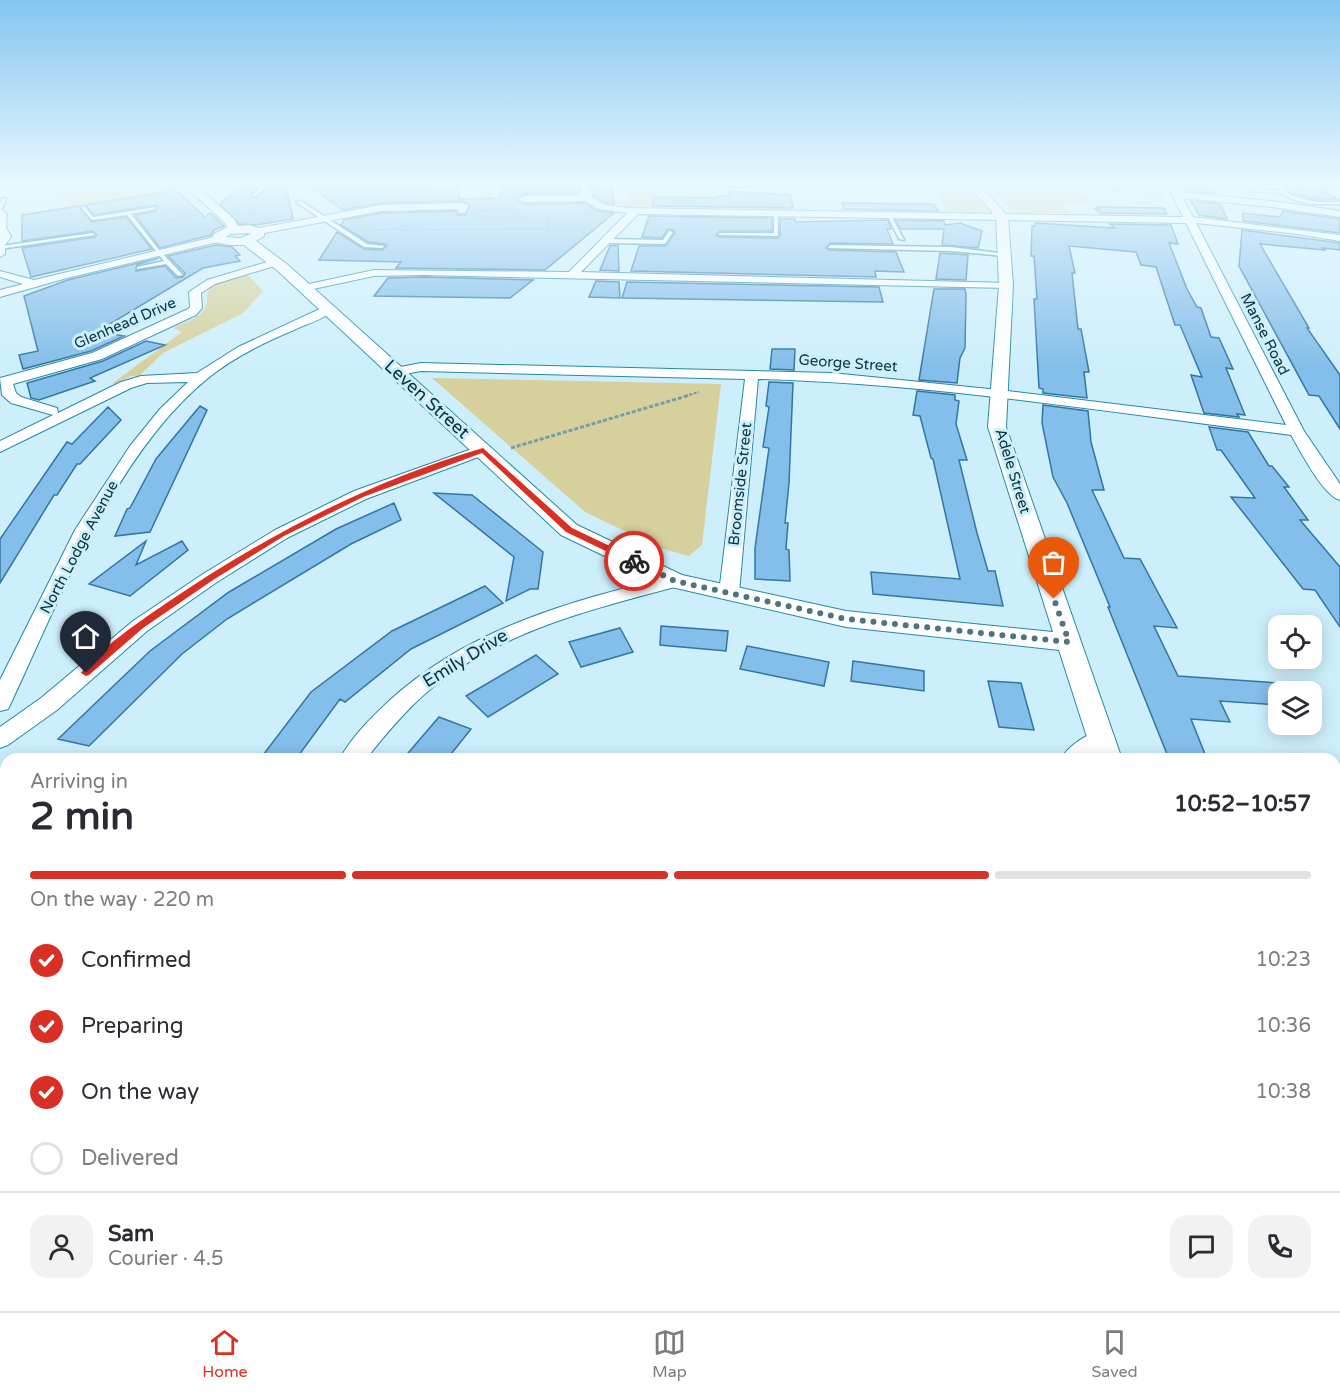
<!DOCTYPE html>
<meta charset="utf-8">
<style>
:root{--surface:#fff;--page:#f2f2f3;--text:#2b2b33;--muted:#7c7c81;--line:#e1e1e2;--accent:#d93025}
body{margin:0;font-family:"Varela Round",sans-serif;background:var(--page);color:var(--text);height:100vh;display:flex;flex-direction:column;font-size:22px;white-space:nowrap}
*{box-sizing:border-box;margin:0}
p{font-size:20px;color:var(--muted)}
.icon{flex:none;width:33px;height:33px;fill:none;stroke:currentColor;stroke-width:2;stroke-linecap:round;stroke-linejoin:round}
.map{position:relative;flex:1;overflow:hidden}
.side{position:absolute;left:0px;top:753px;width:1341px;height:558px;display:flex;flex-direction:column;background:var(--surface);border-radius:18px 18px 0 0;box-shadow:0 3px 15px #0003}
.side>*{flex:none}
.buttons{position:absolute;left:1268px;top:615px;display:grid;gap:12px}
.buttons a{display:grid;place-items:center;width:54px;height:54px;border-radius:12px;background:var(--surface);box-shadow:0 3px 15px #0003;font-size:30px}
.pin{position:absolute;display:grid;place-items:center;width:51px;height:51px;color:#fff;margin:-62px -26px;border-radius:50% 50% 50% 0;rotate:-45deg;box-shadow:0 0 6px #0007}
.pin .icon{rotate:45deg}
.courier{position:absolute;display:grid;place-items:center;width:60px;height:60px;margin:-30px;border:4px solid #d93025;border-radius:50%;background:#fff;color:#222;box-shadow:0 2px 8px #0007}
.summary em{font-style:normal;font-weight:700}
.summary div{display:flex;flex-direction:column-reverse}
.summary{display:flex;align-items:center;justify-content:space-between;height:102px;padding:0 30px}
h1{font-size:39px;font-weight:700;line-height:45px}
.bar{display:grid;grid-template-columns:repeat(4,1fr);gap:9px 6px;align-content:center;height:72px;padding:0 30px}
.bar i{height:8px;border-radius:4px;background:var(--line)}
.bar .active{background:var(--accent)}
.bar p{grid-column:span 4}
.line{display:flex;align-items:center;gap:15px;padding:0 30px;border-top:2px solid var(--line)}
.line div{flex:1}
.round{display:grid;place-items:center;flex:none;width:63px;height:63px;border-radius:18px;background:var(--page)}
ol{padding:0 30px;list-style:none}
li{display:flex;align-items:center;gap:18px;height:66px}
li p{margin-inline-start:auto}
li .icon{padding:6px;border-radius:50%;background:var(--accent);color:#fff;stroke-width:4}
li:last-child{color:var(--muted)}
li i{width:33px;height:33px;border:3px solid var(--line);border-radius:50%}
.tabs{display:flex;justify-content:space-around;align-items:center;height:84px;border-top:2px solid var(--line);background:var(--surface);font-size:16px;color:var(--muted)}
.tabs a{display:grid;justify-items:center;gap:3px}
.tabs .active{color:var(--accent)}
.map>svg:first-child{display:block}
</style>
<div class="map">
<svg width="1340" height="1311" viewBox="0 0 1340 1311">
<rect width="100%" height="100%" fill="#cdeffc"/>
<!-- green -->
<path fill="#d6d09d" d="M71 184H177L173 186 175 189 74 207 59 194 0 195 58 192Z
M626 184H657L658 189 650 206 630 207 603 203 630 200Z
M983 184H1139L1161 190 1164 200 1148 198 1144 195 1084 193 1093 204H1061L1069 213H1027L1012 209Z
M940 187 966 189 988 208 971 213 947 211 935 190H940Z
M248 275 263 291 243 313 163 353 139 376H131L115 384 113 383 182 332 173 328C183 323 200 318 205 308 208 303 206 295 209 290 215 278 237 277 248 275Z
M432 378 721 384 702 545 689 556 660 548 585 512Z"/>
<!-- building -->
<path fill="#84beea" stroke="#3475a3" stroke-width="1.5" d="M307 184H414V189L418 191 426 184H459V199L500 198 502 188 578 184 579 193 524 194 517 200 524 204 584 203 598 211 614 213 545 270 396 268 401 262 319 260 337 232 364 249 382 250 387 246 385 244 368 242 341 225 344 220 381 213 456 211 458 215H465L470 207 469 204 463 201 381 203 343 210Z
M590 184H611L614 204 606 203 594 196Z
M1182 184 1210 186 1214 193 1186 191Z
M1298 184H1333L1324 192 1340 200 1312 198 1293 193Z
M286 187 293 219 256 225 239 224 220 204 238 188H257L250 196 256 198 268 188Z
M176 190 205 217 210 213 224 226 214 230 211 235 160 248 135 215 156 211 157 205 94 215 85 205Z
M729 191 790 195 793 208 652 206 655 197 718 198V196H729Z
M1191 201 1220 204 1227 219 1199 215Z
M842 203 934 204 938 211 844 209Z
M79 206 92 222 126 217 152 249 31 277 22 248 95 237 97 235 93 231 22 241V215Z
M1097 207 1164 208 1167 214 1100 213 1095 209H1099Z
M1283 211 1340 219V233L1243 221V213L1280 217Z
M649 216 772 218V231H720L716 235 720 237 778 238 780 236V219H795L796 222 888 220 891 229H887L893 244 830 243 826 248 828 250 896 252 904 272 875 271 876 277 631 271 639 246H665L675 233 674 230 668 229 662 238 642 237Z
M896 220 944 221 945 225 960 223 982 231 978 248 942 245 944 229H901Z
M1035 223 1115 228 1110 224 1171 225 1178 244 1169 243 1187 289 1197 307 1201 308 1211 337 1219 338 1233 369 1226 368 1245 415 1237 414 1239 417 1204 413 1191 375 1202 377 1180 325H1175L1156 267 1141 265 1136 252 1069 246 1075 273H1072L1078 329H1081L1089 372H1084L1087 398 1043 393V389L1039 388 1034 299H1037L1034 256H1031L1032 226H1035Z
M1242 230 1340 243V250L1323 248 1325 250 1260 244 1309 328H1307L1340 375V429L1319 396 1309 395 1239 266Z
M216 245 232 247 240 255 235 256 240 261 203 268 105 327 121 328 113 334 124 336 91 351 23 369 19 355 38 351 24 296 68 280 159 258 137 265 136 271 165 266 176 278 183 277 185 273 168 256Z
M618 245 619 271 600 270 610 246Z
M940 253 968 255 966 280 936 279Z
M424 277 533 280 510 298 374 296 388 278Z
M596 281 619 282 620 298 589 297Z
M627 282 879 287 883 302 622 298Z
M934 289H965L966 294 965 348 960 358 957 383 919 380Z
M146 341 165 345 90 378 95 381 39 400 31 398 27 383 103 361Z
M772 349H795L794 370 770 369Z
M769 382 793 383 789 483 785 523H788L786 549 789 550 790 581 755 579V548L769 448 763 447 769 407 766 406Z
M917 391 955 395V400L959 401 956 424 967 460H959L977 533 988 571H995L1003 606 873 594 871 572 960 579 933 459 931 458 920 416 913 415Z
M1043 405 1088 411 1091 442 1104 490H1092L1124 558 1140 559 1177 628 1154 626 1178 676 1278 683V705L1220 701 1230 722 1191 719 1207 759H1169L1108 607H1110L1067 503 1053 477 1042 423Z
M200 406 207 410 150 532 115 536 127 509 130 508 156 459Z
M108 407 121 420 80 464H77L57 495H54L0 583V539L67 442 72 444Z
M1209 427 1248 432 1269 466H1272L1289 487H1284L1308 520H1300L1340 567V627L1315 590 1303 589 1231 497 1255 498 1221 450H1217Z
M434 493 472 495 543 552 538 589H530L506 601 514 557Z
M394 503 401 520 351 544 227 619 182 654 89 746 58 739 150 651 229 592 336 529Z
M146 541 136 565 182 541 188 550 130 596 89 584Z
M485 586 503 603 411 649 345 702 340 699 296 759H260L311 692 392 631Z
M661 626 728 631 726 651 660 645Z
M620 628 633 652 581 667 569 642Z
M747 646 829 662 824 686 740 669Z
M536 655 558 674 488 717 466 696Z
M853 661 924 671V691L851 681Z
M988 681 1021 683 1034 730 999 727Z
M439 717 471 729 447 759H403Z"/>
<g fill="none" stroke-linecap="round" stroke-linejoin="round">
<!-- service casing -->
<g stroke="#2489a7" stroke-width="3">
<path id="service" d="M264 184H268L256 196H252Z
M729 184 733 185 801 184 732 187Z
M815 184H913L974 186 919 187Z
M1114 184H1118V190L1114 189Z
M1247 184H1251L1256 189 1280 191V185L1282 184 1284 185V191C1302 201 1320 203 1340 202V204H1310L1294 200 1281 193 1253 191Z
M2 198 6 199 2 209 0 210V203Z
M297 201H301L367 244 385 246 382 248 364 247 297 203Z
M81 207H85L93 217 156 207V209L131 214 160 251 183 275 178 276 166 264 137 269V267L164 261 127 215 92 220Z
M776 212 778 213V236L720 235 718 234 720 233H774V213Z
M887 214 891 215 904 240 899 239Z
M669 231 673 232 665 244 607 243 604 241 607 239 663 240Z
M93 233 95 235 0 249 1 246Z
M830 245 951 247 1007 254 1004 256 951 251 828 248Z
M6 976V990L0 991V977Z"/>
</g>
<!-- minor casing -->
<g stroke="#2489a7" stroke-width="2">
<path id="minor" d="M202 184H220L191 191 187 188Z
M416 184H424L419 189 416 188Z
M580 184H588L592 197 605 205 628 208 1183 217 1167 184H1175L1193 217 1340 235V241L1297 234 1196 223 1304 431 1340 484V500C1323 496 1300 450 1291 435 1114 413 937 384 758 379L739 593 736 597 729 599 722 597 719 593 745 379 421 371 395 376 388 372 390 369 421 363 832 373 999 390 1286 425 1186 223 638 214 581 272 1010 283V287L1006 288 424 275 374 276 304 291 298 288 304 285 374 270 569 272 627 213 599 209 585 201 524 202 519 199 524 196 582 195Z
M463 203 468 206 465 213H459L458 209 381 211 259 234 254 231 259 228 381 205Z
M0 209 7 214 6 227 11 237 5 245V254L0 257Z
M218 236 223 239 222 241 67 278 0 297V290L23 284 0 277V271L34 280Z
M277 259 282 262 281 264 215 284 201 293 202 308 196 315 102 359 13 384 16 393 21 397 57 408 58 413 121 382 141 376 197 373 238 347 324 307 328 306 334 310C325 319 306 324 294 330 263 343 232 358 207 379 116 453 60 598 11 703L8 709 0 711V680L75 530 130 446 160 409 188 382 147 383 131 388 0 452V441L53 415 11 403 2 395 0 378 92 353 188 309 190 307 189 292 207 280Z
M483 445 491 450 489 453 366 499 287 538 217 582 147 631 57 710 8 745 0 748V727L41 698 133 621 203 574 275 530 354 491Z
M675 575 682 577 685 581 682 585C593 609 499 631 427 692 404 712 385 735 366 759H340C351 737 372 717 390 700 470 627 573 601 675 575Z
M1101 730 1109 733 1113 739C1101 761 1082 759 1061 759 1068 746 1087 734 1101 730Z
M415 1305H457L459 1311H417Z
M1238 1305H1279L1281 1311H1240Z"/>
</g>
<!-- tertiary casing -->
<g stroke="#2489a7" stroke-width="2">
<path id="tertiary" d="M183 184H194L234 219 238 226 249 225 264 230V236L256 241 288 265 577 525 682 575 846 611 1053 632 988 427 999 285 996 217 982 200 964 184H975L990 196 1008 217 1013 285 1006 427 1122 759H1094L1059 650 846 627 667 586 561 535 278 271 244 245H229L214 242 212 239 214 234 227 227 225 223ZM248 233 251 234 240 238 226 237 230 234Z
M1176 192 1272 201 1340 211V217L1272 207 1172 197 1171 195Z
M1270 1305H1316L1318 1311H1272Z"/>
</g>
<!-- path-far2 -->
<path stroke="#769ca8" stroke-width="1.5" stroke-dasharray="2 1.5" stroke-linecap="butt" d="M319 184 318 190 403 187
M1014 184H1026
M167 210 190 206
M479 211 513 210
M485 211 491 187 514 186
M478 217H529
M161 222 197 215
M404 222 401 230 548 229 549 217H545
M375 230 401 229"/>
<!-- path-far1 -->
<path stroke="#769ca8" stroke-width="2" stroke-dasharray="3 1.5" stroke-linecap="butt" d="M685 396 699 392"/>
<!-- path -->
<path stroke="#769ca8" stroke-width="3" stroke-dasharray="4 2" stroke-linecap="butt" d="M511 448 690 395"/>
<!-- service -->
<use href="#service" fill="#fff" fill-rule="evenodd"/>
<!-- minor -->
<use href="#minor" fill="#fff" fill-rule="evenodd"/>
<!-- tertiary -->
<use href="#tertiary" fill="#fff" fill-rule="evenodd"/>
</g>
<!-- sky -->
<linearGradient id="sky" x2="0" y2="1"><stop stop-color="#84c5f0"/><stop offset="0.5" stop-color="#e8f8fe"/><stop offset="1" stop-color="#e8f8fe" stop-opacity="0"/></linearGradient>
<rect width="1340" height="367" fill="url(#sky)"/>
<!-- route -->
<path fill="#d93025" d="M483 448 572 528 637 559V563H631L566 532 482 453 363 497 284 536 213 580 143 628 89 675 86 676 81 673C97 650 142 620 165 604 265 536 368 482 483 448Z"/>
<g fill="none" stroke-linecap="round" stroke-linejoin="round">
<!-- done -->
<path stroke="#4d7480" stroke-width="6" stroke-dasharray="0 10.8" d="M634 561 675 581 846 619 1069 642 1054 599"/>
</g>
<g text-anchor="middle" dominant-baseline="central" stroke-width="6" stroke-linejoin="round" paint-order="stroke">
<!-- far-street labels -->
<g font-size="15" fill="#08323e" stroke="#cdeffc">
<text transform="translate(125 323) rotate(-23)">Glenhead Drive</text>
<text transform="translate(1265 334) rotate(63)">Manse Road</text>
<text transform="translate(848 363) rotate(4)">George Street</text>
<text transform="translate(1013 471) rotate(73)">Adele Street</text>
<text transform="translate(740 484) rotate(-84)">Broomside Street</text>
<text transform="translate(79 547) rotate(-62)">North Lodge Avenue</text>
</g>
<!-- street labels -->
<g font-size="18" fill="#08323e" stroke="#cdeffc">
<text transform="translate(427 399) rotate(42)">Leven Street</text>
<text transform="translate(465 658) rotate(-31)">Emily Drive</text>
</g>
</g>
</svg>
<div class="buttons">
<a><svg class="icon" aria-label="locate" viewBox="0 0 24 24"><circle cx="12" cy="12" r="6"/><path d="M12 2v4M12 18v4M2 12h4M18 12h4"/></svg></a>
<a><svg class="icon" aria-label="layers" viewBox="0 0 24 24"><path d="M12 4l9 5-9 5-9-5zM3 14l9 5 9-5"/></svg></a>
</div>
<div class="pin" style="left:1054px;top:599px;background:#ea580c"><svg class="icon" aria-label="bag" viewBox="0 0 24 24"><path d="M5 8h14l-1 12H6zM9 8a3 3 0 0 1 6 0"/></svg></div>
<div class="pin" style="left:86px;top:673px;background:#1f2937"><svg class="icon" aria-label="home" viewBox="0 0 24 24"><path d="M3 11l9-7 9 7M6 9v11h12V9"/></svg></div>
<div class="courier" style="left:634px;top:561px"><svg class="icon" aria-label="bike" viewBox="0 0 24 24"><circle cx="6" cy="16" r="4"/><circle cx="18" cy="16" r="4"/><path d="M6 16l4-8h5l3 8M10 8l3 8H6M13 5h3"/></svg></div>
<section class="side">
<div class="summary"><div><h1>2 min</h1><p>Arriving in</p></div><em>10:52–10:57</em></div>
<div class="bar"><i class="active"></i><i class="active"></i><i class="active"></i><i></i><p>On the way · 220 m</p></div>
<ol>
<li><svg class="icon" aria-label="check" viewBox="0 0 24 24"><path d="M5 12l5 5 9-10"/></svg>Confirmed<p>10:23</p></li>
<li><svg class="icon" aria-label="check" viewBox="0 0 24 24"><path d="M5 12l5 5 9-10"/></svg>Preparing<p>10:36</p></li>
<li><svg class="icon" aria-label="check" viewBox="0 0 24 24"><path d="M5 12l5 5 9-10"/></svg>On the way<p>10:38</p></li>
<li><i></i>Delivered</li>
</ol>
<div class="line" style="height:108px"><a class="round"><svg class="icon" aria-label="person" viewBox="0 0 24 24"><circle cx="12" cy="8" r="4"/><path d="M4 21q1-7 8-7t8 7"/></svg></a><div><b>Sam</b><p>Courier · 4.5</p></div><a class="round"><svg class="icon" aria-label="chat" viewBox="0 0 24 24"><path d="M4 5h16v11H9l-5 4z"/></svg></a><a class="round"><svg class="icon" aria-label="phone" viewBox="0 0 24 24"><path d="M5 4h4l2 5-3 2q2 4 5 5l2-3 5 2v4C11 20 4 13 5 4z"/></svg></a></div>
</section>
</div>
<nav class="tabs">
<a class="active"><svg class="icon" aria-label="home" viewBox="0 0 24 24"><path d="M3 11l9-7 9 7M6 9v11h12V9"/></svg>Home</a>
<a><svg class="icon" aria-label="map" viewBox="0 0 24 24"><path d="M3 6l6-2 6 2 6-2v14l-6 2-6-2-6 2zM9 4v14M15 6v14"/></svg>Map</a>
<a><svg class="icon" aria-label="saved" viewBox="0 0 24 24"><path d="M7 4h10v16l-5-4-5 4z"/></svg>Saved</a>
</nav>
